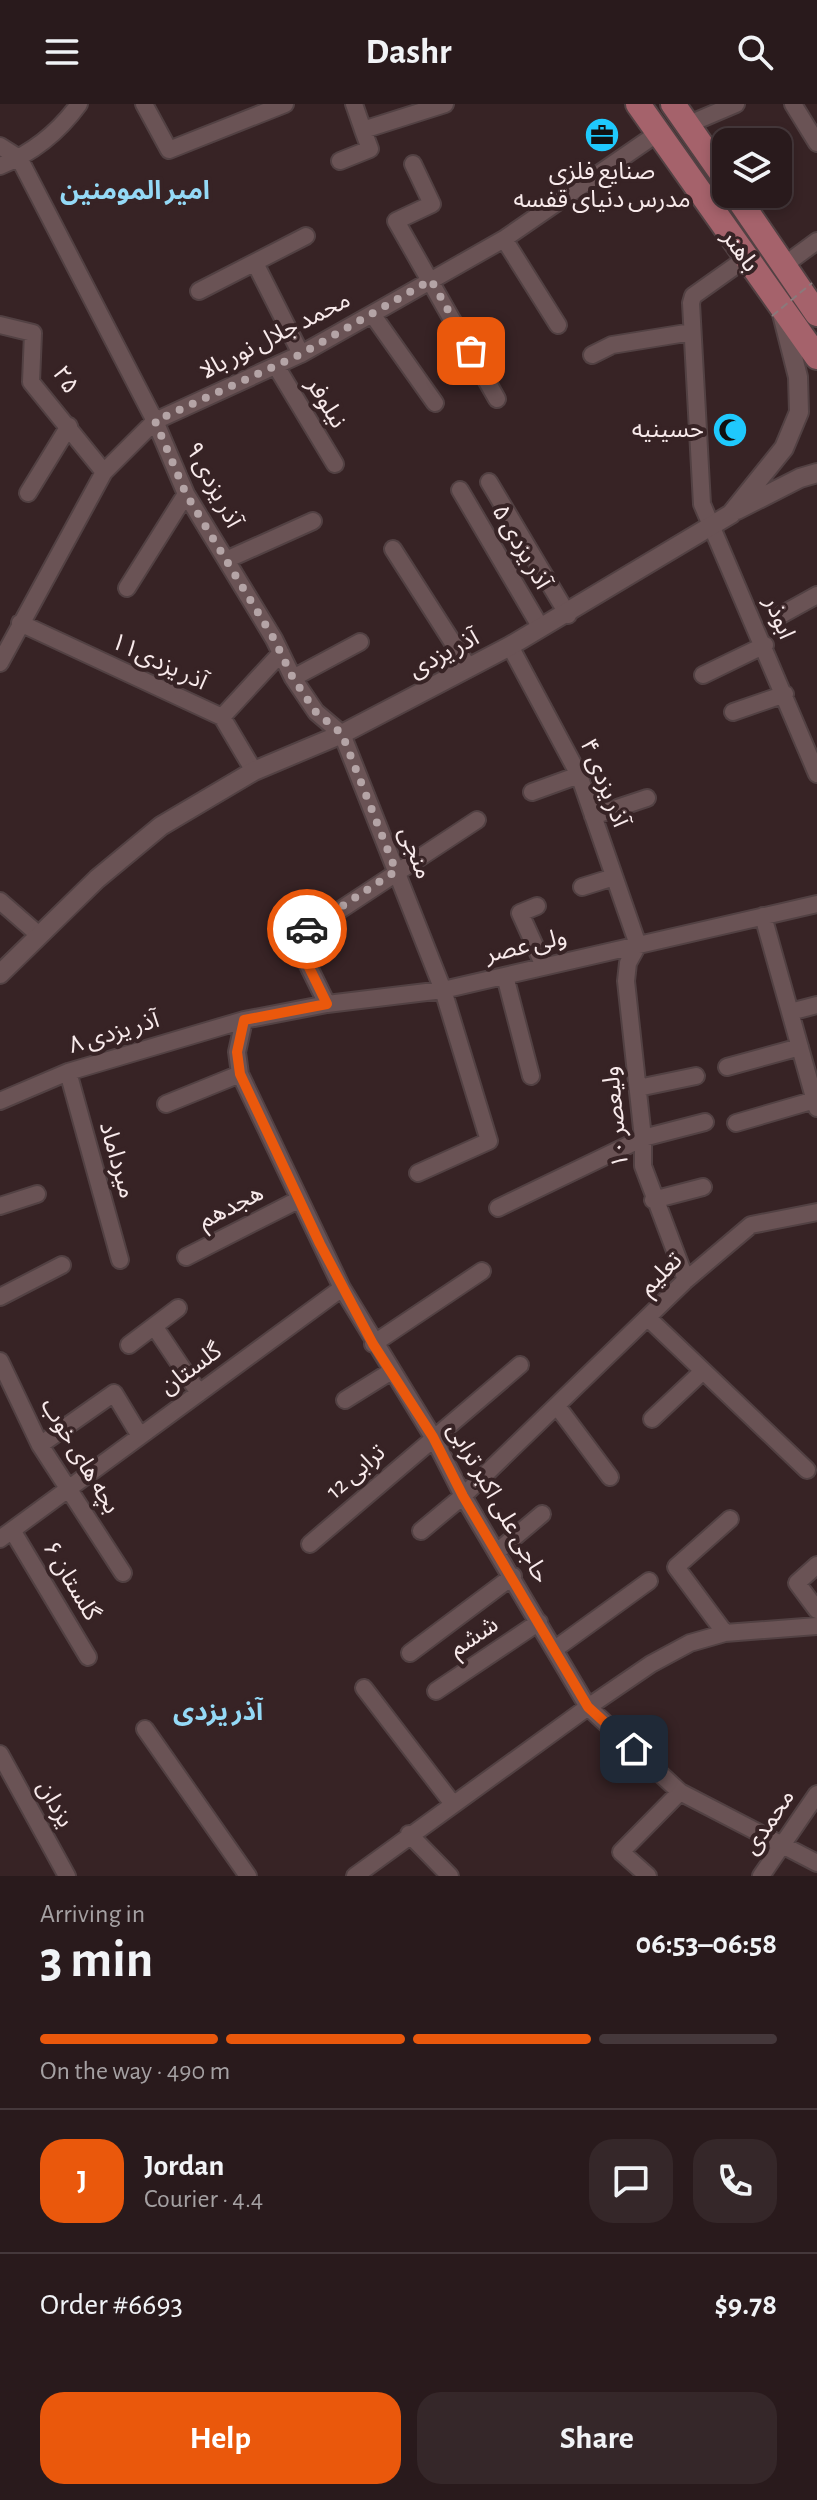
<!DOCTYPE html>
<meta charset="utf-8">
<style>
:root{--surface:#291a1c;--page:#352729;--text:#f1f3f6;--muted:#a5a1a3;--line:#45383b;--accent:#ea580c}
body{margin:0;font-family:"Alegreya Sans","Noto Sans Arabic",sans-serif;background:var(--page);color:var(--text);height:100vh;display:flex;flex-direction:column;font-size:30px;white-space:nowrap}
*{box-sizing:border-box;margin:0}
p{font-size:26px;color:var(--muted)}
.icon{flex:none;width:44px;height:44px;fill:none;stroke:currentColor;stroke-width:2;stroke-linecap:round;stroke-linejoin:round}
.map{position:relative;height:1772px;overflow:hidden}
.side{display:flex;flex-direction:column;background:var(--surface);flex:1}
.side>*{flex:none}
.buttons{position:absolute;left:712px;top:24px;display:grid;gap:16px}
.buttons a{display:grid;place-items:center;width:80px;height:80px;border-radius:16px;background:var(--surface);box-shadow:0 4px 12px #0003,0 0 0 2px var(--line);font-size:40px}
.pin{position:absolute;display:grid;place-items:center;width:68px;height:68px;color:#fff;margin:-34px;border-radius:16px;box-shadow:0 4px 12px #0006}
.courier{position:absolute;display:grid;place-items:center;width:80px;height:80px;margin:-40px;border:6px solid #ea580c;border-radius:50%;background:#fff;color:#222;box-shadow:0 2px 10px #0007}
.headline em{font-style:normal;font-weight:700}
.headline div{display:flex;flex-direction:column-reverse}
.headline{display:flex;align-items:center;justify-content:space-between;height:136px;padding:0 40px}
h1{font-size:52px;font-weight:700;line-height:60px}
.bar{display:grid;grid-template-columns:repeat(4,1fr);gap:12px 8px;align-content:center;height:96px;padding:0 40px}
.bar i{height:10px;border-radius:6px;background:var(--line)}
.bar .active{background:var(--accent)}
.bar p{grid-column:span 4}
.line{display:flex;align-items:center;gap:20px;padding:0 40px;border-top:2px solid var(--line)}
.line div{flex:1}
.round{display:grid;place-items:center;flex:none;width:84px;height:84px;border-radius:24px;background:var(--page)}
.cta{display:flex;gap:16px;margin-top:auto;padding:16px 40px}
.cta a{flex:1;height:92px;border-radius:24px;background:var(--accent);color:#fff;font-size:32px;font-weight:700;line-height:92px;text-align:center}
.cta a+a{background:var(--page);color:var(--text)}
header{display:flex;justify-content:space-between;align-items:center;height:104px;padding:0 40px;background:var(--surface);font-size:36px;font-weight:700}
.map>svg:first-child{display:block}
</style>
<header><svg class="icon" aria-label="menu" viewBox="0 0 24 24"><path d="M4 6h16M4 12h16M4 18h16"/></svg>Dashr<svg class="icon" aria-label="search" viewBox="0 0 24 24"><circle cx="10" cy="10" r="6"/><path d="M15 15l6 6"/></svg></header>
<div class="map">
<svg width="817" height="1772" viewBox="0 0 817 1772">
<rect width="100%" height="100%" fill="#372325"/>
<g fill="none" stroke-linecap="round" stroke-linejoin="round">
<!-- minor casing -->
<g stroke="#524143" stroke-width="20">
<path id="minor" d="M144 0 169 46 285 0
M354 0 363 26 445 0
M793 0 817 39
M689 20 736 0
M0 42 19 54 155 317 186 390 274 535 293 574 316 608 342 630 443 886 489 1037 418 1069
M340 57 370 45 363 26
M413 60 432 100 396 117 497 295
M0 62C33 49 58 29 79 0
M504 135 558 221
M745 155 693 192 691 199 702 400 817 670
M255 159 301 250
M783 162 817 137
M199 187 306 132
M372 210 435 299
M0 221 33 229 31 278 104 368
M592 251 612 241 692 228
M276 262 335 360
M489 378 568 511
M460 386 541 524
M28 389 69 322
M393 445 469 564
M226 456 313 417
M127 484 186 390
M781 511 817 491
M20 519 222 613 254 667
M510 542 579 671 638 841 628 859 626 877 643 1034V1062L686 1176
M0 559 104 368 155 317 301 250 372 210 504 135 658 29
M703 571 765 541
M293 574 360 538
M733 608 785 590
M222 613 281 549
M532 688 579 671
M593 712 647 694
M582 783 614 773
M0 797 39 831
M537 802 520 809 544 862
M763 812 817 1004
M505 872 531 972
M327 900 302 849V831L477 716
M790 908 817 901
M244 916 237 948 240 970 342 1184 433 1333 463 1392 588 1603 680 1688 817 1759
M727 963 800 943
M68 968 120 1156
M638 984 696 972
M0 997 68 968 244 916 327 900 443 886 817 800
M166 1000 240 970
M736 1019 815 996
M653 1096 703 1083
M0 1102 37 1090
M498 1104 643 1034 705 1018
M186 1153 298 1096
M0 1193 62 1161
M649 1215 807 1366
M154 1222 199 1289
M373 1240 482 1167
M129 1241 178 1204
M0 1257 40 1341 123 1469
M345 1296 390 1268
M557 1302 610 1373
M652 1315 703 1267
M40 1341 114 1289 140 1332
M12 1426 88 1553
M421 1427 463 1392 686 1176 751 1121 817 1108
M0 1435 342 1184
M310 1440 520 1261
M498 1447 542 1410
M817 1461 797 1479 817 1506
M725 1529 676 1463 730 1415
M555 1545 649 1477
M410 1549 513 1472
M364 1584 453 1700
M436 1587 539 1518
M145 1625 248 1772
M0 1650 67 1772
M409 1730 450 1772
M355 1772 588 1603 651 1560 690 1539 725 1529 817 1522
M648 1772 621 1748 680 1688
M761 1772 817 1690"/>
</g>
<!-- tertiary casing -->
<g stroke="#524143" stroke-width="22">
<path id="tertiary" d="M737 406 800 374 817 369
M0 870 97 775 161 722 254 667 342 630 510 542 731 410 784 344 799 308 798 273 782 210"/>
</g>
<!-- primary casing -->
<g stroke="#524143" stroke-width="28">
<path id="primary" d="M638 0 817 253
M673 0 726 76
M735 90 817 210"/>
</g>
<!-- minor -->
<use href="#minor" stroke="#6a5355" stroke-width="16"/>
<!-- tertiary -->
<use href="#tertiary" stroke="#6a5355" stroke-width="18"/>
<!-- primary -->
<use href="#primary" stroke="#a5626b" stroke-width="24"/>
<!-- path-bridge -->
<path stroke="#8b797b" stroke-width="2" stroke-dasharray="8 4" stroke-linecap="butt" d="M772 212 812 179"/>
</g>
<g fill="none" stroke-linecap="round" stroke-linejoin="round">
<!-- done -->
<path stroke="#b4a4a6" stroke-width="8" stroke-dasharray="0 14.4" d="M307 825 396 767 342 630 316 608 293 574 274 535 186 390 155 317 301 250 431 176 471 247"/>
<!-- route -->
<path stroke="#ea580c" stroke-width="10" d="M307 825 300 840 302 849 327 900 244 916 237 948 240 970 320 1140 373 1240 433 1333 463 1392 588 1603 634 1645"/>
</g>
<!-- icons -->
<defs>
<g id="office-disc" transform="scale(1.8)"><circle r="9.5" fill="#1fc9fd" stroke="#372325"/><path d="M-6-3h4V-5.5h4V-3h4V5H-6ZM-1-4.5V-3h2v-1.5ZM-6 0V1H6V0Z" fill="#111"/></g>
<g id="mosque-disc" transform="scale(1.8)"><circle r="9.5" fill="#1fc9fd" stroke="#372325"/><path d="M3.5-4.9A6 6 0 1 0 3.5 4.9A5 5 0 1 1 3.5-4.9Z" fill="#111"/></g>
</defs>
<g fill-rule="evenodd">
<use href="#office-disc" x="602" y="31"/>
<use href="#mosque-disc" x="730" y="326"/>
</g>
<g text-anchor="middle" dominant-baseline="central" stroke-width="8" stroke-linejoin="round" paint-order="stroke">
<!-- poi labels -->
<g font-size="24" fill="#f8eaeb" stroke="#372325">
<text x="602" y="68">صنایع فلزی<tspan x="602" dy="28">مدرس دنیای قفسه</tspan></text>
<text x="704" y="326" text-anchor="end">حسینیه</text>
</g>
<!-- street labels -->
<g font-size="24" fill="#f8eaeb" stroke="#372325">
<text transform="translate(740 147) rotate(55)">باهنر</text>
<text transform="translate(275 232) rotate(-27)">محمد جلال نور بالا</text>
<text transform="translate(65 276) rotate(57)">۲۵</text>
<text transform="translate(326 299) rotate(59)">نیلوفر</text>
<text transform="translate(213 381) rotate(62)">آذر یزدی ۹</text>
<text transform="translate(521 443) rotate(60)">آذر یزدی ۵</text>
<text transform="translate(779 514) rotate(67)">ابوذر</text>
<text transform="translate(444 550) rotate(-28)">آذر یزدی</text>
<text transform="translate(159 558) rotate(25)">آذر یزدی۱۱</text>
<text transform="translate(604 679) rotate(68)">۴ آذر یزدی</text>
<text transform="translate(415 749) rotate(69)">منجی</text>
<text transform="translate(526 842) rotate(-13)">ولی عصر</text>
<text transform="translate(114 929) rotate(-17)">۸ آذر یزدی</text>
<text transform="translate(616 1013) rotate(-96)">۱۰ ولیعصر</text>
<text transform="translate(117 1056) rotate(74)">میرداماد</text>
<text transform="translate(231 1103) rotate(-27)">هجدهم</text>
<text transform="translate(661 1170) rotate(-45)">تعلیم</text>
<text transform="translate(191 1265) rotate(-36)">گلستان</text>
<text transform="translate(80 1352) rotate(59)">بچه های خوب</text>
<text transform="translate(356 1368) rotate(-41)">ترابی 12</text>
<text transform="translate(498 1399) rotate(60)">حاجی علی اکبر ترابی</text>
<text transform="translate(71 1477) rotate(59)">گلستان ۶</text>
<text transform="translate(474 1533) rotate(-34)">ششم</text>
<text transform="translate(55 1700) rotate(61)">یزدان</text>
<text transform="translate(769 1718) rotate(-56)">محمدی</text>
</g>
<!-- neighbourhood labels -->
<g font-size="26" font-weight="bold" fill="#94d9f6" stroke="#372325">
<text x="135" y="87">امیر المومنین</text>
<text x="218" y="1608">آذر یزدی</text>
</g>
</g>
</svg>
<div class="buttons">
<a><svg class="icon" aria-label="layers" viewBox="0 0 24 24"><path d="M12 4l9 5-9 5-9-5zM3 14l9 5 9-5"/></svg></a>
</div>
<div class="pin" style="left:471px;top:247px;background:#ea580c"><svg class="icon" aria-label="bag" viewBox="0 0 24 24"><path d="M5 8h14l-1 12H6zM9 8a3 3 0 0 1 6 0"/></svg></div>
<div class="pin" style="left:634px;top:1645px;background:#1f2937"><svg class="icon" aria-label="home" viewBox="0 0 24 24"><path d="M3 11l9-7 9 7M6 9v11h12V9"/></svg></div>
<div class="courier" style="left:307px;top:825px"><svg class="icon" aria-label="car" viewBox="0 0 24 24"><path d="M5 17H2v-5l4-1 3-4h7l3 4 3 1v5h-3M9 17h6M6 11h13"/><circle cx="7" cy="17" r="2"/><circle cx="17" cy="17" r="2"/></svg></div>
</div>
<section class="side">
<div class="headline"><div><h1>3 min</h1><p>Arriving in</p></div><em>06:53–06:58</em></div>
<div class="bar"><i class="active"></i><i class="active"></i><i class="active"></i><i></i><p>On the way · 490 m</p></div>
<div class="line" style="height:144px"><b class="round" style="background:var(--accent);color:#fff">J</b><div><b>Jordan</b><p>Courier · 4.4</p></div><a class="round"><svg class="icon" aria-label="chat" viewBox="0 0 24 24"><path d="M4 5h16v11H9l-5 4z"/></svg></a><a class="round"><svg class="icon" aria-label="phone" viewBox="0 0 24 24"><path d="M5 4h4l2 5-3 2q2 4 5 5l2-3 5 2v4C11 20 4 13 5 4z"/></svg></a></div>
<div class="line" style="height:104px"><div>Order #6693</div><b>$9.78</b></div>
<div class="cta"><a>Help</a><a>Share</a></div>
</section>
